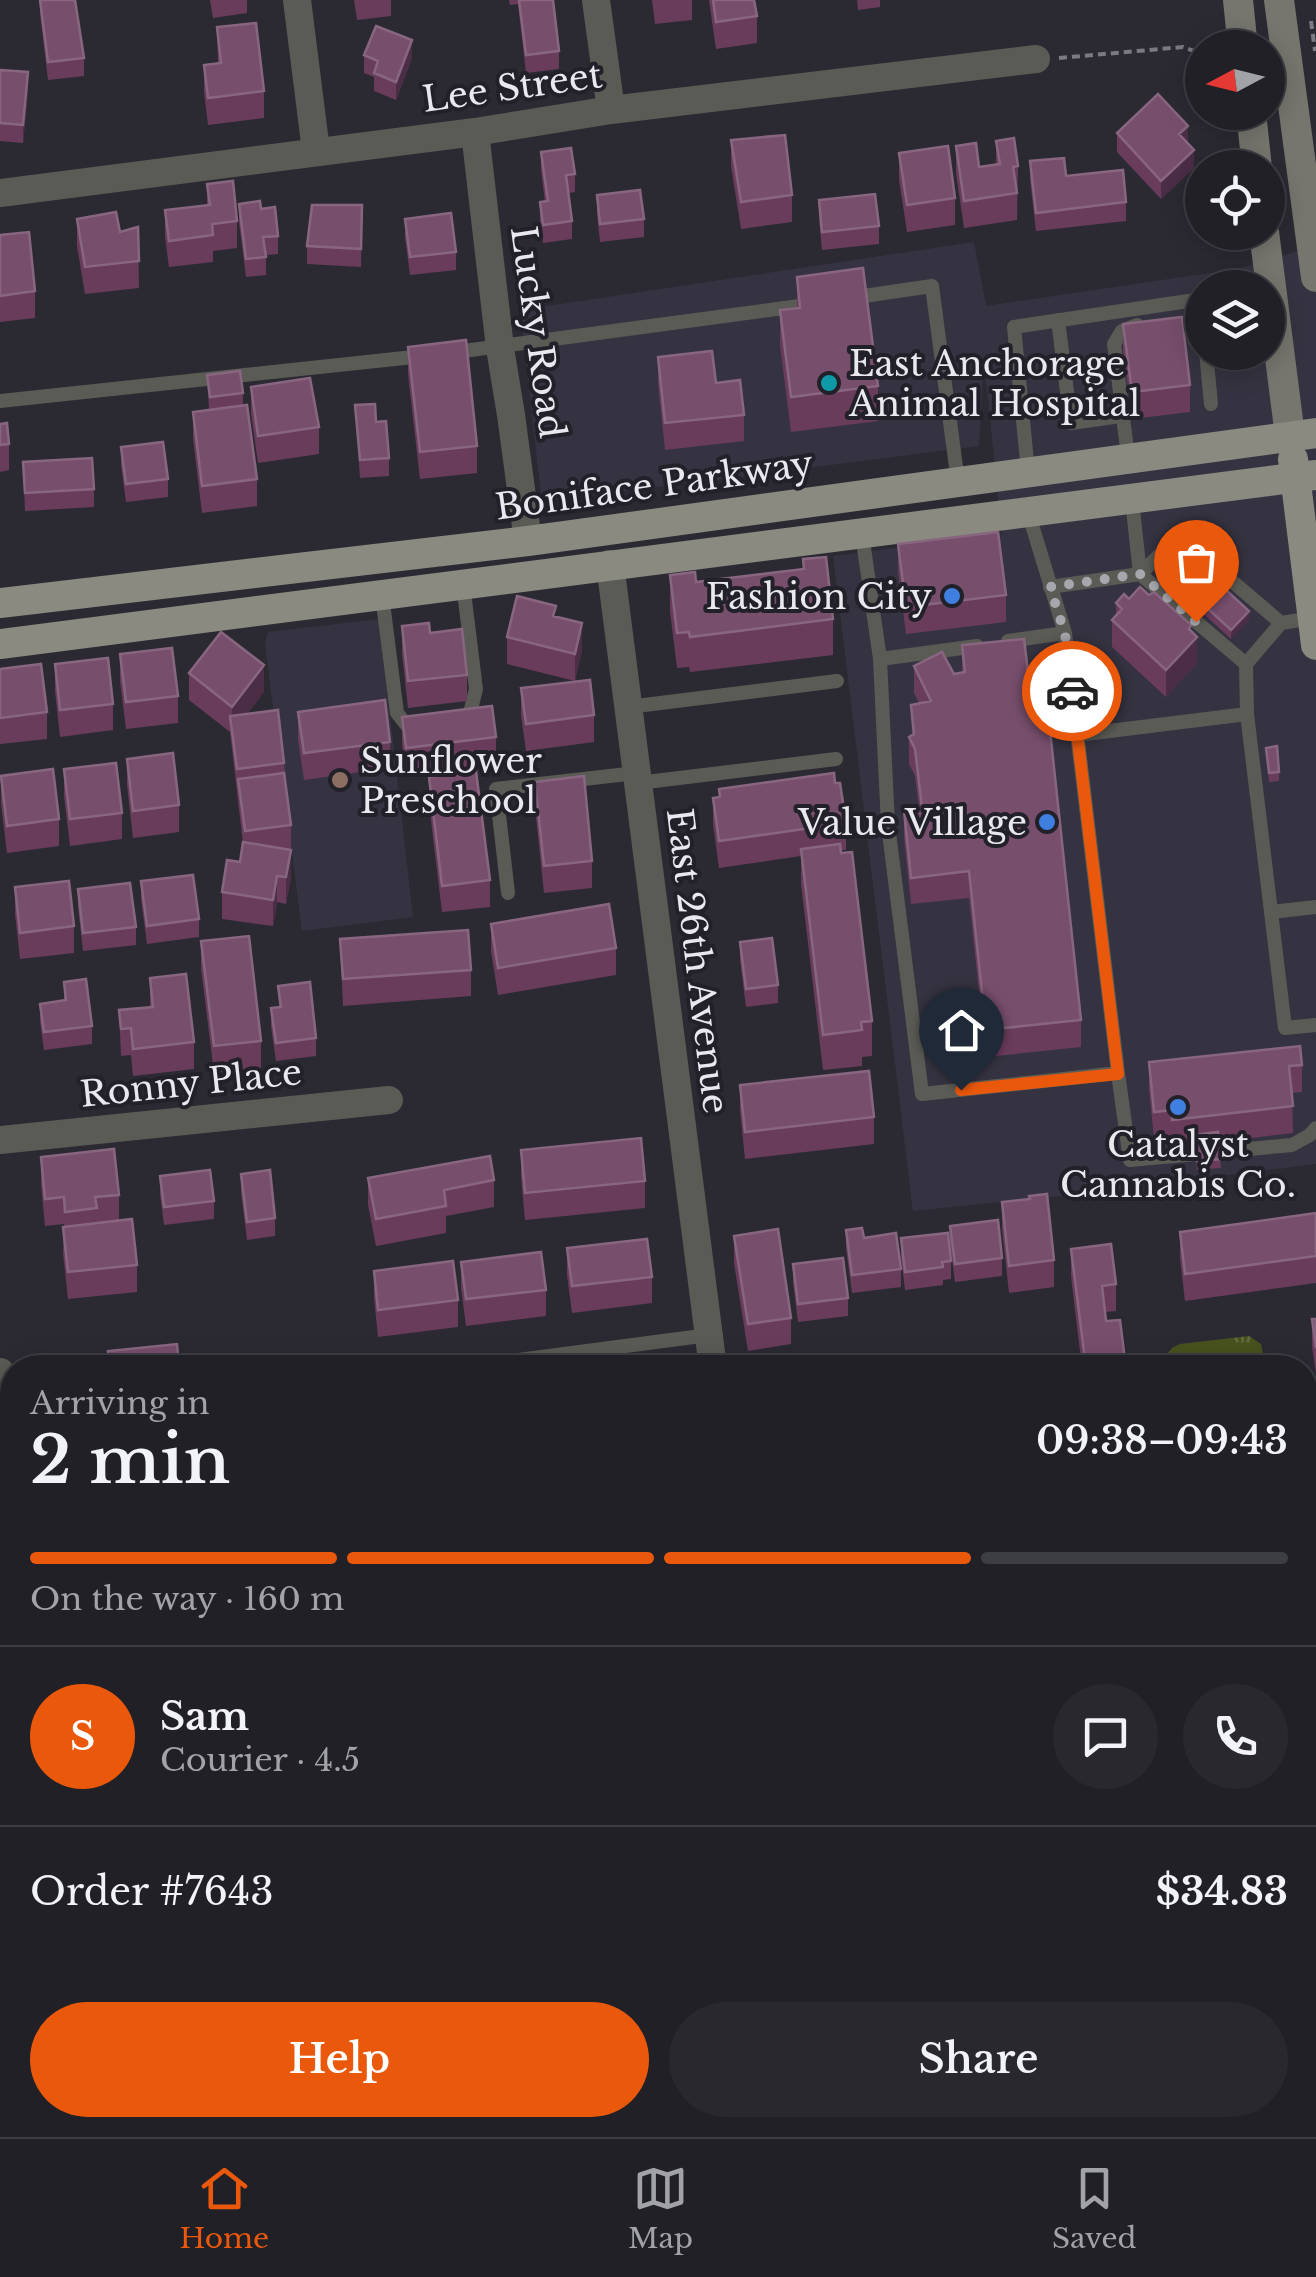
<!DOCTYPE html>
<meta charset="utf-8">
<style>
:root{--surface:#202026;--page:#28282e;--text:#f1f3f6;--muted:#a2a3a7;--line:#3d3e43;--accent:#ea580c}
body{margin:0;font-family:"Libre Baskerville",serif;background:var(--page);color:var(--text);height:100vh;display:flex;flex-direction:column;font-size:38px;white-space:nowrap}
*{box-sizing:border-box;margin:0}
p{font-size:32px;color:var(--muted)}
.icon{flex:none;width:55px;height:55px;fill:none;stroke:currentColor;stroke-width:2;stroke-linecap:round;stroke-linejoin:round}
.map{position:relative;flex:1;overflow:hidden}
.sheet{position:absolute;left:0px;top:1355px;width:1318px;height:782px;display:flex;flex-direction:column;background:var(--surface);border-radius:40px 40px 0 0;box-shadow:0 5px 25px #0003,0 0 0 2px var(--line)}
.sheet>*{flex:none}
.needle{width:65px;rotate:263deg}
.tools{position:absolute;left:1185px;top:30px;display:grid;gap:20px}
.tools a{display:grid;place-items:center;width:100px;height:100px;border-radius:50%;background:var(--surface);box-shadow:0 5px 25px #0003,0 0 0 2px var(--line);font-size:50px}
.pin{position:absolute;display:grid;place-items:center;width:85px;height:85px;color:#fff;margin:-102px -42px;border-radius:50% 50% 50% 0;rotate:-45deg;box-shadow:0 0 10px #0007}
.pin .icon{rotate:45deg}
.courier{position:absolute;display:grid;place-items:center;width:100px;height:100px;margin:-50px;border:8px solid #ea580c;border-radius:50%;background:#fff;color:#222;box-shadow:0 2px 12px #0007}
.summary em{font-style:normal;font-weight:600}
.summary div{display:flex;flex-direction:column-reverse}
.summary{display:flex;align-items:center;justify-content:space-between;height:170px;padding:0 30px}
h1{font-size:65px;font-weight:600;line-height:75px}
.bar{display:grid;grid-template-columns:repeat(4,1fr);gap:15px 10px;align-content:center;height:120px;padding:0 30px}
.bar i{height:12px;border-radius:8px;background:var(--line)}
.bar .active{background:var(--accent)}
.bar p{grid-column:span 4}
.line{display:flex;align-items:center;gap:25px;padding:0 30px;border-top:2px solid var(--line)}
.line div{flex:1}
.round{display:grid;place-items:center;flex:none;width:105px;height:105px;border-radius:52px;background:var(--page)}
.primary-button{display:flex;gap:20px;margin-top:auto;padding:20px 30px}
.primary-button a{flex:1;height:115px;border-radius:60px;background:var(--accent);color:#fff;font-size:40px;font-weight:600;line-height:115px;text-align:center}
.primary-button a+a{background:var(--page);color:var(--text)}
.dock{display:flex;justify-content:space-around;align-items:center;height:140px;border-top:2px solid var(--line);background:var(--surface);font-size:28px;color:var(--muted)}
.dock a{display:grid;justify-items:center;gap:5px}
.dock .active{color:var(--accent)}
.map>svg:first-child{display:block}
</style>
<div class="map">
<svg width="1316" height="2137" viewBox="0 0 1316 2137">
<defs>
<pattern id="grass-tufts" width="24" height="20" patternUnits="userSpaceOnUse" patternTransform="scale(2.5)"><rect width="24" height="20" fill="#47521e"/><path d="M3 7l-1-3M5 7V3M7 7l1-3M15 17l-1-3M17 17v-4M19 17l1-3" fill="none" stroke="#626b3f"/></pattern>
<pattern id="forest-firs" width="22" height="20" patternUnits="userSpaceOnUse" patternTransform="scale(2.5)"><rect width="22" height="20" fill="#4e591d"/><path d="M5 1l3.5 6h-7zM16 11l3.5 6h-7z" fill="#68713e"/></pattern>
</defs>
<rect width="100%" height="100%" fill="#2b2a33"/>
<!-- built -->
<path fill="#353341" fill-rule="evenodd" d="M974 242 986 306 1237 269 1316 246V1164L1050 1197 913 1211 833 556 1002 534 984 361 979 446 542 502 520 310ZM1202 288H1268V352H1202Z
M379 619 413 917 302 931 265 644 268 632Z"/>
<!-- grass -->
<path fill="url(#grass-tufts)" d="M1249 1336 1261 1344 1266 1367H1166V1355L1172 1348 1180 1344Z"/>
<!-- forest -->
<path fill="url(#forest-firs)" d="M12 2059V2125H74L76 2137H0V2061Z"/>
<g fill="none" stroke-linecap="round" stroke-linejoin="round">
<!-- path -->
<path stroke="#7a7a81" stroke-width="4" stroke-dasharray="8 5" stroke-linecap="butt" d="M1311 21 1315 51
M1059 58 1183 47 1202 54"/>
<!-- service -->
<path stroke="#5b5b56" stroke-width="14" d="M850 298 932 286 958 482
M1200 300 1202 323
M1058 320 1071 423 1121 416
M1206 352 1211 404
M449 353 814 304
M0 401 423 356
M1128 457 1114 344 1122 331 1137 325
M1028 472 1014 327 1202 299
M1132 500 1140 574 1246 664
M862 534 880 659 977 646
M1050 587 1140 574 1179 536 1281 623
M382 595 397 713 409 728H414
M1008 641 1065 633
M880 659 888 825 922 1094 1118 1073 1065 633 1028 512
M628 707 837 681
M1247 714 1246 664 1281 623 1313 618
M459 721 470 713 476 689 463 584
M1077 735 1247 714 1271 912 1316 907
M638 783 836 759
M508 893 496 789 636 773
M1271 912 1285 1028 1316 1025
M1118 1073 1130 1160 1292 1145 1310 1135 1316 1128
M458 1368 709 1335"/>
<!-- minor -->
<path stroke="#5b5b56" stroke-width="28" d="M297 0 316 151
M596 0 611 110
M475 132 500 348 511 415 528 541
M0 193 475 132 611 110 1036 59
M610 564 713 1368
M0 1140 389 1100
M0 1597 12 1596
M0 1782 12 1780
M1305 1869 1316 1868
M0 2030 12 2029
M1305 2054 1314 2137
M442 2125 443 2137
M810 2125 811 2137"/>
<!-- tertiary -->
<path stroke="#5b5b56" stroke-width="30" d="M0 1373 12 1478
M89 2125 91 2137"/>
<!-- secondary -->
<path stroke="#76756e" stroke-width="30" d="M1238 0 1243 48
M1279 0 1316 277
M1251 112 1257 168
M1264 232 1290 436"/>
<!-- primary -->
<path stroke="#8a8a80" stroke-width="30" d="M1293 459 1316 645
M0 603 528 541 1316 433
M0 644 1316 475"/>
</g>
<!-- wall -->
<path fill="#6a3c5c" d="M40 0 84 58V76L48 80 40 13Z
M210 0H247V13L213 18Z
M354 0H391V16L357 20Z
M509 0H553L559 51V69L526 73 518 4 510 5Z
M652 0H692V20L655 24Z
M709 0H754L757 16V43L716 49Z
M857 0H880V7L858 10Z
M217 27 264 91V118L208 125 204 92V65L218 63Z
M364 55 412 58 396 100 374 91V77L364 73Z
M0 70 28 90 23 143 0 141Z
M1117 133 1188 143 1194 168 1161 199 1117 152Z
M731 140 792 195V222L741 229 731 166Z
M996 141 1018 166 1017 220 964 228 956 173V146L979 167 996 164Z
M541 152 575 174V192L569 193 572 221V239L543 243 540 220V202H545L541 170Z
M899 153 955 198V225L907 232 899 180Z
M1030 161 1126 202V221L1036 231 1030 179Z
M207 184 237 221V248L213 251V262L169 267 165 237V210L207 205Z
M597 195 644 219V237L600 242 597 213Z
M819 200 879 226V244L822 250 819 218Z
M239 204 261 209 278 236V254L266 255V275L246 277 239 222Z
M362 205 361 267 307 264V246Z
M77 219 120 232 138 227 139 288 85 294 77 246Z
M405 219 456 252V270L410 275 405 237Z
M0 235 35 291V318L0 322Z
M797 277 878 386V421L791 432 780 345V310L797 309Z
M1123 324 1190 385V412L1132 419 1123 351Z
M408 347 477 446V473L420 479 408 374Z
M658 357 716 383 744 415V441L665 450 658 384Z
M207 375 243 393V405L257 479V506L202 513 193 438V412L209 410Z
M251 387 319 427V454L258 463 251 413Z
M355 405 376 422 389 458V476L360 478Z
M0 424 9 444V470L0 472Z
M121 447 168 479V497L126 502 121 465Z
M23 462 94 489V507L25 511Z
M898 544 1006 595V622L906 634 898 571Z
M803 559 833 619V655L690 672 689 667 677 668 670 611V575L696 582 803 569Z
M1158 563 1249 620 1231 639 1158 572Z
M1129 599 1197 663 1166 697 1112 647V620L1116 616V603Z
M556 617 582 650 575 681 507 664V637Z
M402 626 430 633 467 675V701L408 708 402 653Z
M962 645 1032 704 1081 1020V1047L986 1057 969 898 911 904 904 838V811L919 809 915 776 909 764V737L912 736 911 705 919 703 914 693V666L954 674 962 673Z
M120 654 178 696V723L126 729 120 681Z
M55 664 113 704V730L60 737 55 691Z
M0 669 47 712V739L0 744Z
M189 673 264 692 247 714 284 763 291 825V877L286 904 277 902 273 926 222 919V892L240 862 243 843 230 732 189 700Z
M521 688 594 715V742L526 751 521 715Z
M298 712 390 742V768L304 780 298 739Z
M402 717 496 737V763L406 774 402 744Z
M1266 748 1279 772V781L1269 782Z
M127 759 179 805V832L133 838 127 785Z
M64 769 122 813V839L70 846 64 796Z
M1 776 59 819V846L7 853 1 803Z
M429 777 490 880V907L442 912 429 804Z
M535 782 592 861V888L544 893 535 808Z
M835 783 846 823V850H841L872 1021V1056L862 1057V1066L823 1070 801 884V856L719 868 713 824V798L719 797V789Z
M141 881 199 919V937L147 944 141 899Z
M15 887 74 926V953L20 959 15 914Z
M78 889 136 927V945L83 951 78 907Z
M491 924 616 948V975L498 995 491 951Z
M340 939 471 970V996L343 1006Z
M201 941 261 1041V1068L214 1073 201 968Z
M740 942 778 985V1003L746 1007 740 960Z
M150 978 194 1042V1069L133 1076 131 1055 121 1056 119 1010 150 1007Z
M64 982 92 1026V1044L44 1050 40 1022V1004L64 1000Z
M278 986 316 1038V1056L276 1061 271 1026V1008L279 1007Z
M1149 1062 1302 1065V1092L1292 1093 1293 1133 1219 1142 1221 1168 1197 1170 1194 1144 1172 1147V1137L1154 1138 1149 1089Z
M740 1085 874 1117V1144L745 1159 740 1111Z
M521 1150 645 1181V1208L525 1220 521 1177Z
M41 1157 119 1195V1221L137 1265V1292L68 1299 63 1253 64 1224 45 1226 41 1184Z
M241 1174 275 1218V1236L247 1240 241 1192Z
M160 1176 214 1201V1219L164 1225 160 1194Z
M368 1178 494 1180V1207L446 1216V1233L376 1246 368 1205Z
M1002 1202 1054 1260V1287L1009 1293 1002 1229Z
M1316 1213V1283L1185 1301 1180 1258V1232Z
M950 1226 1002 1258V1276L955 1282 950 1244Z
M846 1230 864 1238 901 1269V1287L852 1293 846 1248Z
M734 1236 791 1318V1344L748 1351 734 1263Z
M901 1238 951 1261V1279L943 1280V1285L905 1290 901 1257Z
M567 1248 652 1277V1303L572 1313 567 1275Z
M1071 1249 1116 1284V1311L1105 1312 1106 1321 1126 1368H1082L1071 1276Z
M461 1262 546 1290V1316L466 1326 461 1288Z
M793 1264 848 1298V1316L798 1322 793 1282Z
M374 1271 458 1300V1327L378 1337 374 1298Z
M1312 1319H1316V1374L1312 1346Z
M0 1683 12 1714V1751L0 1753Z
M1316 1747V1811L1305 1812V1748Z
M12 1811V1883L6 1844H0V1812Z
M12 1902V1966L6 1921V1903Z
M0 1909 6 1959V1977L0 1978Z
M152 2125H187V2128L153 2131Z
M214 2125H264V2131L216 2137Z
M498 2125H559L561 2137H500Z
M562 2125H624L625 2137H564Z
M633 2125H694V2137H635Z
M707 2125H761V2133H759L760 2137H709Z
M1197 2125H1233L1197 2129Z"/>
<!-- shaded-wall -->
<path fill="#4b2d45" d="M412 40V58L396 100V82Z
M28 72V90L23 143V125Z
M1188 126V144L1179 134Z
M1194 150V168L1161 199V181Z
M1249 611V620L1231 639V630Z
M582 623V650L575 681V654Z
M1191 625V643L1197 637V663L1166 697V670Z
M264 665V692L233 732 232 707Z
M291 850V877L286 904V877Z
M277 876V902L273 926V900Z"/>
<!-- building -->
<path fill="#774e6c" stroke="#896680" stroke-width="2.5" d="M40 0H75L84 58 48 62Z
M519 0H553L559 51 526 55Z
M713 0H754L757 16 716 22Z
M256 23 264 91 208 98 204 65 221 63 217 27Z
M376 26 412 40 396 82 374 73 378 61 364 55Z
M0 70 28 72 23 125 0 123Z
M1158 94 1188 126 1179 134 1194 150 1161 181 1117 133Z
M785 135 792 195 741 202 731 140Z
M1014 138 1018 166 1013 167 1017 193 964 201 956 146 976 143 979 167 1000 164 996 141Z
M948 146 955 198 907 205 899 153Z
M571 148 575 174 566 175 572 221 543 225 540 202 548 201 541 152Z
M1064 158 1066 176 1123 170 1126 202 1036 213 1030 161Z
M233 181 237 221 212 224 213 235 169 241 165 210 210 205 207 184Z
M640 190 644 219 600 224 597 195Z
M875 194 879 226 822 232 819 200Z
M260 201 261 209 275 207 278 236 263 237 266 257 246 259 239 204Z
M312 205H362L361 249 307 246Z
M116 212 120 232 138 227 139 261 85 267 77 219Z
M451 213 456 252 410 257 405 219Z
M29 232 35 291 0 296V235Z
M863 268 878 386 791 397 780 310 800 308 797 277Z
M1182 317 1190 385 1132 392 1123 324Z
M466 340 477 446 420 452 408 347Z
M712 351 716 383 740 380 744 415 665 423 658 357Z
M240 371 243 393 210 397 207 375Z
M310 378 319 427 258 436 251 387Z
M375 404 376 422 386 421 389 458 360 460 355 405Z
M247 405 257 479 202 486 193 412Z
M7 423 9 444 0 445V424Z
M163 442 168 479 126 484 121 447Z
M92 458 94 489 25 493 23 462Z
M998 532 1006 595 906 607 898 544Z
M1176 544 1249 611 1231 630 1158 563Z
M826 557 833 619 690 637 689 632 677 633 670 575 695 572 696 582 804 569 803 559Z
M1140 587 1149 595 1154 592 1191 625 1189 629 1197 637 1166 670 1112 620 1122 609 1116 603 1124 594 1129 599Z
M517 596 556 606 553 616 582 623 575 654 507 637Z
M429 623 430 633 462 629 467 675 408 681 402 626Z
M221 632 264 665 232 707 189 673Z
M1024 639 1032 704 1047 702 1081 1020 986 1030 969 871 911 878 904 811 922 808 915 749 909 737 914 734 911 705 931 701 914 666 942 652 954 674 965 672 962 645Z
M172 648 178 696 126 702 120 654Z
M108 658 113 704 60 710 55 664Z
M41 664 47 712 0 718V669Z
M590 680 594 715 526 724 521 688Z
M385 700 390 742 304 753 298 712Z
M492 706 496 737 406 748 402 717Z
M278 710 284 763 237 769 230 716Z
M1277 746 1279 772 1269 773 1266 748Z
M173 753 179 805 133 811 127 759Z
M116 763 122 813 70 819 64 769Z
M53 769 59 819 7 826 1 776Z
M476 771 490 880 442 886 429 777Z
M284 773 291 825 245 831 238 779Z
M834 773 835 783H840L846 823 719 841 713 798 720 797 719 789Z
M584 776 592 861 544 866 535 782Z
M243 842 291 850 286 877 277 876 273 900 222 892 227 860 240 862Z
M840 844 841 853 852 852 872 1021 861 1022 862 1030 823 1035 801 849Z
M193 875 199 919 147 926 141 881Z
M69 881 74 926 20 933 15 887Z
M130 883 136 927 83 933 78 889Z
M609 904 616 948 498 968 491 924Z
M468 930 471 970 343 979 340 939Z
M249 936 261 1041 214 1046 201 941Z
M772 938 778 985 746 989 740 942Z
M186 974 194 1042 133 1049 131 1028 121 1029 119 1010 153 1007 150 978Z
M86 979 92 1026 44 1032 40 1004 66 1000 64 982Z
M310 982 316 1038 276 1043 271 1008 281 1007 278 986Z
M1300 1046 1302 1065 1289 1066 1293 1106 1172 1120V1110L1154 1112 1149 1062Z
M869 1071 874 1117 745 1132 740 1085Z
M1218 1132 1221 1159 1197 1161 1194 1135Z
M641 1138 645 1181 525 1193 521 1150Z
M114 1149 119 1195 95 1197 97 1208 65 1212 64 1197 45 1199 41 1157Z
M490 1156 494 1180 444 1190 446 1206 376 1219 368 1178Z
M210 1170 214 1201 164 1207 160 1176Z
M270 1170 275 1218 247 1222 241 1174Z
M1047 1194 1054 1260 1009 1266 1002 1202 1030 1199 1029 1196Z
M1316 1213V1256L1185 1274 1180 1232Z
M132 1219 137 1265 68 1272 63 1227Z
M998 1220 1002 1258 955 1264 950 1226Z
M862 1228 864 1238 896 1233 901 1269 852 1275 846 1230Z
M778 1229 791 1318 748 1324 734 1236Z
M948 1233 951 1261 942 1262 943 1267 905 1272 901 1238Z
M647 1239 652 1277 572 1286 567 1248Z
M1111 1244 1116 1284 1102 1286 1106 1321 1120 1320 1126 1368H1086L1071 1249Z
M541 1252 546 1290 466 1299 461 1262Z
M843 1258 848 1298 798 1304 793 1264Z
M453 1261 458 1300 378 1310 374 1271Z
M1312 1319H1316V1348Z
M177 1344 179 1368H121V1366L110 1367 108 1351Z
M277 1365V1368H245Z
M8 1681 12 1714V1733L0 1735V1683Z
M1316 1747V1793L1305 1794V1748Z
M12 1811V1865L6 1826H0V1812Z
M12 1902V1948L6 1903Z
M0 1909 6 1959 0 1960Z
M502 2125H559L561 2137H504Z
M567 2125H624L625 2131 581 2137H568Z
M637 2125H665L638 2129Z
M919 2125H982L983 2137H921Z
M1010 2125H1035L1037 2137H1011Z
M1078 2125H1143L1144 2137H1079Z
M759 2130 760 2137H725L724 2132Z
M385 2131V2137H356Z"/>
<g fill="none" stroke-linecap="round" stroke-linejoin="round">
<!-- done -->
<path stroke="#a6a6ad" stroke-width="10" stroke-dasharray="0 18" d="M1072 691 1065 634 1050 587 1140 574 1196 622"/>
<!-- route -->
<path stroke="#ea580c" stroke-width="12" d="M961 1090 1118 1074 1072 691"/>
</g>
<!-- markers -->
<circle fill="#0f9aa8" stroke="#222029" stroke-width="4" cx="829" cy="383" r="10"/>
<g fill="#3f7fe0" stroke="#222029" stroke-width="4">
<circle cx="952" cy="596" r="10"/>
<circle cx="1047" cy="822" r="10"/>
<circle cx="1178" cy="1107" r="10"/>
</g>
<circle fill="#8d6e63" stroke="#222029" stroke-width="4" cx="340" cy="780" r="10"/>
<g text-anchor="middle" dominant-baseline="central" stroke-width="8" stroke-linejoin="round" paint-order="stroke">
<!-- street labels -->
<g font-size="35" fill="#e8e8ee" stroke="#222029">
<text transform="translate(512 87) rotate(-8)">Lee Street</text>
<text transform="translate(538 332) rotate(82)">Lucky Road</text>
<text transform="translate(654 485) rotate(-8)">Boniface Parkway</text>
<text transform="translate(698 961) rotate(83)">East 26th Avenue</text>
<text transform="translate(191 1083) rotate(-6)">Ronny Place</text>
</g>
<!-- poi labels -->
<g font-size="35" fill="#e8e8ee" stroke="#222029" text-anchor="start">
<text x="849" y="363">East Anchorage<tspan x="849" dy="40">Animal Hospital</tspan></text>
<text x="932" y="596" text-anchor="end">Fashion City</text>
<text x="360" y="760">Sunflower<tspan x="360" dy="40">Preschool</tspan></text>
<text x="1027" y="822" text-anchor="end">Value Village</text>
<text x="1178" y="1144" text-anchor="middle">Catalyst<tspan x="1178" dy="40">Cannabis Co.</tspan></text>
</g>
</g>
</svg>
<div class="tools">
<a><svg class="needle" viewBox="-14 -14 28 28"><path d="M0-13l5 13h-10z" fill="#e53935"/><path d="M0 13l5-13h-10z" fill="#a2a3a7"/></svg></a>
<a><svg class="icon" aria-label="locate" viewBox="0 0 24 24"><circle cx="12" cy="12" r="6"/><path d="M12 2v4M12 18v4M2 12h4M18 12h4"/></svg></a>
<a><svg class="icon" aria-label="layers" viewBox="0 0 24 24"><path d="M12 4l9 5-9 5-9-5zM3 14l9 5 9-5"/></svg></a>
</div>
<div class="pin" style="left:1196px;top:622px;background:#ea580c"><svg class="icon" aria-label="bag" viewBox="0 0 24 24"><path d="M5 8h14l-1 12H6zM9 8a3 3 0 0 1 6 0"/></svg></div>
<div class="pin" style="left:961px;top:1090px;background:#1f2937"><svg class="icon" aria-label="home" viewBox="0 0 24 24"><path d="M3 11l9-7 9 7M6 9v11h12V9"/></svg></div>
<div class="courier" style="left:1072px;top:691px"><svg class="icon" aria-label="car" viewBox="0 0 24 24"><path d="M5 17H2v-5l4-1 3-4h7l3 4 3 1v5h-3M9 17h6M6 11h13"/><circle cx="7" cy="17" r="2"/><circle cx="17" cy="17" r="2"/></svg></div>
<section class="sheet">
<div class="summary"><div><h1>2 min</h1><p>Arriving in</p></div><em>09:38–09:43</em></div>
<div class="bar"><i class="active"></i><i class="active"></i><i class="active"></i><i></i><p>On the way · 160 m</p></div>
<div class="line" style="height:180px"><b class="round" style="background:var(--accent);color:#fff">S</b><div><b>Sam</b><p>Courier · 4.5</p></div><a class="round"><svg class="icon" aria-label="chat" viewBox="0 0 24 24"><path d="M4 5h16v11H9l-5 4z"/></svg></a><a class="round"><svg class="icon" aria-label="phone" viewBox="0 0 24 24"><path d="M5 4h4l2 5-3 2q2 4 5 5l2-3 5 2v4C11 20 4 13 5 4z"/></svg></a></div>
<div class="line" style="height:130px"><div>Order #7643</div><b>$34.83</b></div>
<div class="primary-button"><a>Help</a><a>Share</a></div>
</section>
</div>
<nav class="dock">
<a class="active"><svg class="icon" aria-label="home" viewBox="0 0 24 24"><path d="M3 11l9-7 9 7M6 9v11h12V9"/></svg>Home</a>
<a><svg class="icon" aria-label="map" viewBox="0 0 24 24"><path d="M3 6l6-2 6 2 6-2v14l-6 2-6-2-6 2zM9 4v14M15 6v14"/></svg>Map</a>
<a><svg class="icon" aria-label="saved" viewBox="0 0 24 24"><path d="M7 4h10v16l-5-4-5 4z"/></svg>Saved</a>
</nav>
